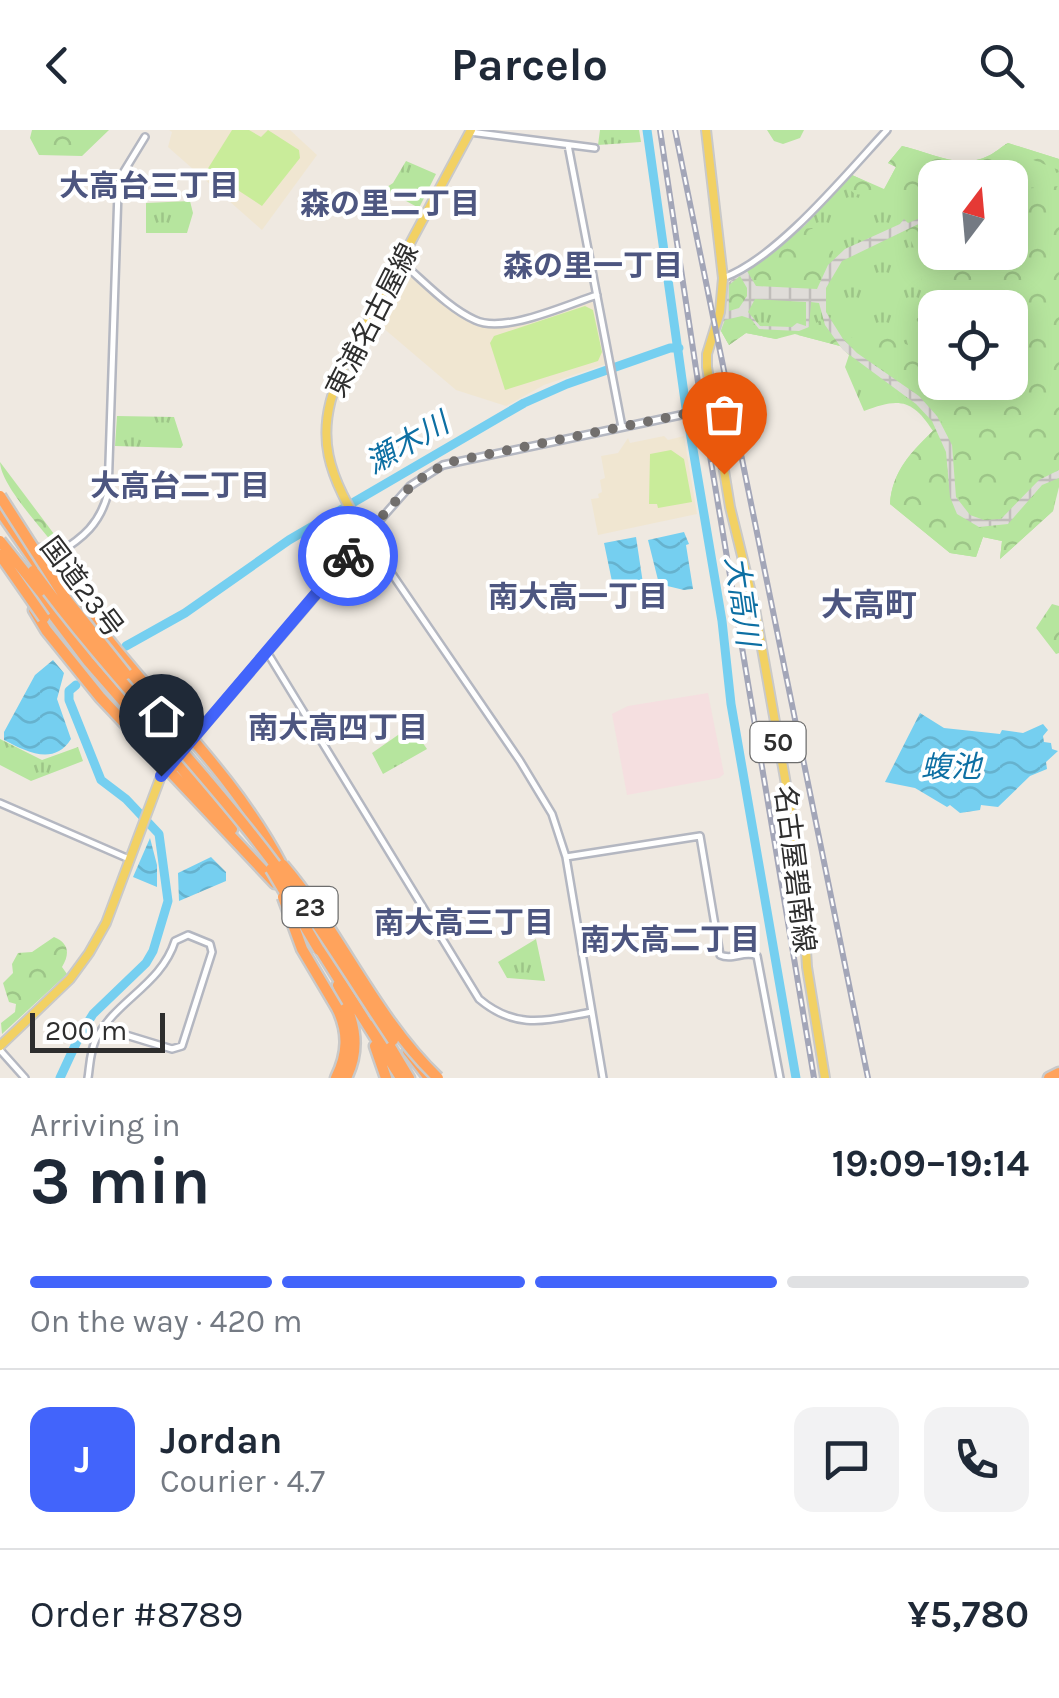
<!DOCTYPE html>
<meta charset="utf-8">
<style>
:root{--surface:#fff;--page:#f2f2f3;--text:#1f2937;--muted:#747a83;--line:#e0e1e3;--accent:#4264fb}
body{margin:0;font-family:Karla,"Noto Sans JP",sans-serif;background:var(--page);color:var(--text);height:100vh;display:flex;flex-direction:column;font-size:38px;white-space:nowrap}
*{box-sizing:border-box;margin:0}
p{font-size:32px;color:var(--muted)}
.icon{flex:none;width:55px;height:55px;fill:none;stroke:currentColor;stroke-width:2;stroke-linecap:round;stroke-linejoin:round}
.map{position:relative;height:948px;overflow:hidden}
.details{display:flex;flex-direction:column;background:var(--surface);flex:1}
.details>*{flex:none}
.needle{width:65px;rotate:16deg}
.tools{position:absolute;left:918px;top:30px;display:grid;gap:20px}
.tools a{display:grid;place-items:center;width:110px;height:110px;border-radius:20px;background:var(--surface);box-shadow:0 5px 25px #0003;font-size:50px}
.scale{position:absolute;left:30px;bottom:25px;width:135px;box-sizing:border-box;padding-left:10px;border:5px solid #2e2e2e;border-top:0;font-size:28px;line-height:35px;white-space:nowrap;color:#2e2e2e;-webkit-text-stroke:8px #fff;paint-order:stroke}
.pin{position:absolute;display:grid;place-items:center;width:85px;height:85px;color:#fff;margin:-102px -42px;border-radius:50% 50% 50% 0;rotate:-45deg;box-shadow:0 0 10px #0007}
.pin .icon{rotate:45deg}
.courier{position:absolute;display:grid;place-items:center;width:100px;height:100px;margin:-50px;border:8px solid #4264fb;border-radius:50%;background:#fff;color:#222;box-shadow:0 2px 12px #0007}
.summary em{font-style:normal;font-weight:700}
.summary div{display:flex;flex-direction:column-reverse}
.summary{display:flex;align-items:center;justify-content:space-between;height:170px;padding:0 30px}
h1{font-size:65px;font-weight:700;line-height:75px}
.bar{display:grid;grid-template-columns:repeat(4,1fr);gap:15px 10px;align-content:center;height:120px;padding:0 30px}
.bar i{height:12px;border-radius:8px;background:var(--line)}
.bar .on{background:var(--accent)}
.bar p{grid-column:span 4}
.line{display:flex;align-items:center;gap:25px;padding:0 30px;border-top:2px solid var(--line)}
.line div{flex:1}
.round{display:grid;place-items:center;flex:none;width:105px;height:105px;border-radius:20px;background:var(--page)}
header{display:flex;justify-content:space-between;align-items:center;height:130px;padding:0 30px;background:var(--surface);font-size:45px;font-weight:700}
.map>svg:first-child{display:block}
</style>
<header><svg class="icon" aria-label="back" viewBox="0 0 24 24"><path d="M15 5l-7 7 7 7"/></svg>Parcelo<svg class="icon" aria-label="search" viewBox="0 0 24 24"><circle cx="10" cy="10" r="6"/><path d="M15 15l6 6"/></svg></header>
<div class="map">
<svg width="1059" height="948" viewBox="0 0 1059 948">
<defs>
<pattern id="grass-tufts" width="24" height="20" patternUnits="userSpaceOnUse" patternTransform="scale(2.5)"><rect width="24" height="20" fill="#b6e59e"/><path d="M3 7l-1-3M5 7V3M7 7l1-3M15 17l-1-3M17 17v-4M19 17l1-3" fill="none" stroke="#9dc588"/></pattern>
<pattern id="forest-crowns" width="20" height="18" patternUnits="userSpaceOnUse" patternTransform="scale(2.5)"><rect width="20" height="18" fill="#b6e59e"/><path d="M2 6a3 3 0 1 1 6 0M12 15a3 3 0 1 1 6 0" fill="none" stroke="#9dc588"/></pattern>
<pattern id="plaza-grid" width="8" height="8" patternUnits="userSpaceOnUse" patternTransform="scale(2.5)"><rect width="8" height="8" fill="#dfdcd8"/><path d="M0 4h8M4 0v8" fill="none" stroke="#c0bdba"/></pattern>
<pattern id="water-waves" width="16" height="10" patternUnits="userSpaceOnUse" patternTransform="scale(2.5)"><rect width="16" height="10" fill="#75cff0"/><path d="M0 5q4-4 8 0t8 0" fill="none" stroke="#66b2ce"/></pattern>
</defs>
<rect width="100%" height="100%" fill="#efe9e1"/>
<!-- education -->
<path fill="#f0e6d1" d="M169 0H290L317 25 262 100 168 17 172 2Z
M403 140 468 191 487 198H504L592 170 606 234 544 255 506 276 456 260 375 191Z
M664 306 668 310 684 306 697 384 598 405 591 369 599 368 598 364 602 362 600 350 605 348 601 326 618 323 628 308 630 313Z"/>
<!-- medical -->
<path fill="#f5dfe0" d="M708 563 724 644 719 648 627 665 612 584 628 576Z"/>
<!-- grass -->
<path fill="url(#grass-tufts)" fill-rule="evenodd" d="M600 0H639L641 12 598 15Z
M1008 13 1059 29V357L1053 381 1000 429 1002 411 983 407 976 427 950 423 890 374C892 342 911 323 933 301 912 268 898 268 864 281L845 237 849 225 840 216 791 203 776 209 746 203 729 215 721 201 729 154 804 96 852 45 884 59 896 37 888 33 902 16C930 22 959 40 988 26 995 23 1001 17 1008 13ZM935 48H1010V122H935ZM935 178H1010V252H935Z
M406 31 436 44 419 78 384 59 393 53Z
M190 71 193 83 187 103H146V73Z
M117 286 174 287 183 315 181 318 115 316Z
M411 596 427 619 383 644 372 623Z
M0 609 42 630 78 617 83 631 31 651 0 635Z
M536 809 545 851 507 848 498 832Z"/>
<!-- forest -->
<path fill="url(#forest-crowns)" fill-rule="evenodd" d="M32 0H109L82 26 39 25 30 8Z
M767 0H804L800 8 783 14 774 11Z
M1008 13 1059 29V40L1013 22H1005L997 33 998 47 935 48V74L855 64 843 54 852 45 884 60 896 37 888 33 902 16C930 22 959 40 988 26 995 23 1001 17 1008 13Z
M1059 56V340C1032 350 1013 388 994 390 944 398 959 329 947 301 927 259 876 242 844 210L870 201 908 215C925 174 928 139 905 99L935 86V122H1010V60ZM935 178H1010V252H935Z
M812 98 815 101 812 105 818 111 822 108 833 121 832 130 817 159 755 156 747 141 801 99Z
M740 146C748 157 750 167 739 178L726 181 729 154Z
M743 186 751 189 757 198 794 199 795 204 776 209 746 203 729 215 721 201 724 190Z
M822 189 840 216 798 205 800 199H808Z
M936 298 946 322 950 367 979 397 1016 388 1042 355 1059 348 1053 381 1000 429 1002 411 983 407 976 427 950 423 890 374C892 340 913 320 936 298Z
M0 332 60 412 55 416C40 396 1 355 0 332Z
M1052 474 1059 476V523L1056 524 1036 498Z
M54 807C69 813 70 824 62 837L67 844 2 904 1 893 15 882 16 874 9 872 3 853 13 843 12 834 18 823 32 822Z"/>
<!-- pitch -->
<path fill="#c9ec9a" d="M232 0H249L261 7 268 0 299 20 300 28 262 76 207 40Z
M585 176 593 180 602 222 598 231 505 260 490 213 494 206Z
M671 320 684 329 692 372 658 378 657 374H649L650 324Z"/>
<!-- plaza -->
<path fill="url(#plaza-grid)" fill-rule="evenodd" d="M834 61H837L804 96 747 141 756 156 817 159 828 135 845 119 900 94 904 89 908 93 935 82V86L842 131 826 158V182L843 209 857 223 919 266 937 286 952 315 956 367 970 385 984 390 1001 389 1039 350 1059 340V348L1042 355 1008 394 979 397 957 384 950 367 946 322 932 291 916 274 843 220 825 195 819 173 811 172 809 197 799 201 759 199 751 189 742 186 725 190 721 200 719 196 728 153 800 97ZM740 146 747 158V166L739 178 729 181V155ZM755 169 806 172V196L797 193 792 197 760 196 748 182Z"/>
<!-- water -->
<path fill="url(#water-waves)" d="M684 402 689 414 686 415 693 459 684 460 659 454 648 410Z
M636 407 644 460 614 461 604 413Z
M53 530 64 543 57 569 71 609C54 636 27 622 4 610V602L35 545Z
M920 583 944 598 1000 604 1002 600 1023 603 1043 594 1048 600 1043 606 1044 612 1051 613 1052 619 1058 621 1046 632 1047 639 1030 646 998 677 981 675 980 680 960 683 950 675 947 677 915 658 885 652Z
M150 708 157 735V757L133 747Z
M211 727 226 742V751L179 771 178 743Z"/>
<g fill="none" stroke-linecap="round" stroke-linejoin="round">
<!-- river -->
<path stroke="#75cff0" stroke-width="9" d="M647 0 686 278 722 491 731 574 796 948
M126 516 185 483 289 410 524 273 567 254 670 218H679
M60 948 79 907 93 884 146 833 153 821 168 771 159 704 126 669 101 650 69 570V561L76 555"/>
<!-- minor casing -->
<g stroke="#b4b7c1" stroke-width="10">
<path id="minor" d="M470 2 595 18
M568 15 622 297
M400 131C423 150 448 178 475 190 504 204 566 175 597 165
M723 148C777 129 847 43 887 0
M57 424C83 408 100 394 108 363L118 61 123 43 145 7
M267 522 479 869C517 901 547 890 592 882
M0 673 129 729
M566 727 700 706 720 825C732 831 745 820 757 826L780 948
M0 920 25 948
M88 948C90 935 90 921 96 909 116 870 161 855 175 811L188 805 210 814 212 822 182 916 172 919 103 898
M603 948 566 727 552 684 520 631 366 406 410 356 443 335 714 278"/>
</g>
<!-- major casing -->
<g stroke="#c9c9c9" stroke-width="12">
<path id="major" d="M706 0 723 148 720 182 707 224V237L730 377 755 479 801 739 807 837 825 948
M0 916 70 849 89 823 106 793 161 646 366 406C330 347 310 306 343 238L471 0"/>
</g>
<!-- highway casing -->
<g stroke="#c9c9c9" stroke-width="15">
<path id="highway" d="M0 381 59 466
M40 420C73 466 107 510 144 553 194 611 247 668 282 736
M32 457 88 531 170 625
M34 480 46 500 100 567 275 753
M126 544 175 607
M178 634 232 699
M316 813 401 948
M338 855C352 888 363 914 346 948
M376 893 409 948
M375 916 386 948
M408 921 429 948
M336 948C348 924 349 902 337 878
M1049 948 1059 943"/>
</g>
<!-- minor -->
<use href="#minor" stroke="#fff" stroke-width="5"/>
<!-- major -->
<use href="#major" stroke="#f2d163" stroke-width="8"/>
<!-- highway -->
<use href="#highway" stroke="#ffa35c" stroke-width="10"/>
<!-- rail casing -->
<g stroke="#a3a6b8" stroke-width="6">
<path id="rail" d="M660 0 701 272 814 948
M675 0 868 948"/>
</g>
<!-- rail -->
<use href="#rail" stroke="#fff" stroke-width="2.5" stroke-dasharray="8" stroke-linecap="butt"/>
<!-- highway-bridge casing -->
<g stroke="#c9c9c9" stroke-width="15" stroke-linecap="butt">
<path id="highway-bridge" d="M0 366 66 469 126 544
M0 411 40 461
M0 425 44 488
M33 441C100 533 179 613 249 701 302 767 346 839 393 910
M168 627 177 636
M283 735C340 802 375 888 438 948
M271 739 319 820
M283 767 302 819 337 878"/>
</g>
<!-- highway-bridge -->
<use href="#highway-bridge" stroke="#ffa35c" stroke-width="10"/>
</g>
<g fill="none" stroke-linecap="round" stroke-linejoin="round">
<!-- done -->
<path stroke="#726f6d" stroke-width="10" stroke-dasharray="0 18" d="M348 426C381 390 407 347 455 331L714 278 724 344"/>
<!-- route -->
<path stroke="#4264fb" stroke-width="12" d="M161 646 348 426"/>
</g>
<g text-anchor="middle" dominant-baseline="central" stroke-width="8" stroke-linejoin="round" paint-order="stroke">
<!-- shield labels -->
<g fill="#fff" stroke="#6d6d6d" stroke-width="2.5">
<rect x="750.5" y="592" width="55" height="40" rx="8"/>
<rect x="282.5" y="757" width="55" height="40" rx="8"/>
</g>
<g font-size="25" font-weight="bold" fill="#2e2e2e">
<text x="778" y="612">50</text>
<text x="310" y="777">23</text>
</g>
<!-- street labels -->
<g font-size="28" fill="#2e2e2e" stroke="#fff">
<text transform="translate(372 190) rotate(-63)">東浦名古屋線</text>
<text transform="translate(82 457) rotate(53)">国道23号</text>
<text transform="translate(795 739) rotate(83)">名古屋碧南線</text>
</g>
<!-- neighbourhood labels -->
<g font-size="30" font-weight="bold" fill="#4d5680" stroke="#fff">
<text x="149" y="56">大高台三丁目</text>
<text x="390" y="74">森の里二丁目</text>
<text x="593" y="136">森の里一丁目</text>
<text x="180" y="356">大高台二丁目</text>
<text x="578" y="467">南大高一丁目</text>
<text x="338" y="598">南大高四丁目</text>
<text x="464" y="793">南大高三丁目</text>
<text x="670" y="810">南大高二丁目</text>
</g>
<!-- water labels -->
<g font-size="30" font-style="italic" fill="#0d6fa3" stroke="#fff">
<text transform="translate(407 313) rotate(-30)">瀬木川</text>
<text transform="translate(742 471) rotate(82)">大高川</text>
<text x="951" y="637">蝮池</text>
</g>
<!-- quarter labels -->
<g font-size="32" font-weight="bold" fill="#4d5680" stroke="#fff">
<text x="869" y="475">大高町</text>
</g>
</g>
</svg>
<div class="tools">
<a><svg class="needle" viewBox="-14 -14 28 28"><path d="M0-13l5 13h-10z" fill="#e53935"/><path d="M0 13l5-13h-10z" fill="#747a83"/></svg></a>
<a><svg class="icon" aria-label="locate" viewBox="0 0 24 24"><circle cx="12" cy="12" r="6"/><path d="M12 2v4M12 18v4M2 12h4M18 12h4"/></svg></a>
</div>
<div class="scale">200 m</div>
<div class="pin" style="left:724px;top:344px;background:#ea580c"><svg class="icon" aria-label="bag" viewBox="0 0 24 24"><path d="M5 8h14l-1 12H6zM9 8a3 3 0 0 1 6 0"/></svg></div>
<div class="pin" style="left:161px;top:646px;background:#1f2937"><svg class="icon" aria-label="home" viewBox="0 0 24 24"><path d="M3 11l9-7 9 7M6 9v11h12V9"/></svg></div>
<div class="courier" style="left:348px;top:426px"><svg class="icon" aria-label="bike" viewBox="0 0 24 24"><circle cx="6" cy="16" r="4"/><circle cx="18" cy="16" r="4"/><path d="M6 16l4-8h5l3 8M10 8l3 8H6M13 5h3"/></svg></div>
</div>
<section class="details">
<div class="summary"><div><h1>3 min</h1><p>Arriving in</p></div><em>19:09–19:14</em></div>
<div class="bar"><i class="on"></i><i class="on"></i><i class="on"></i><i></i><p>On the way · 420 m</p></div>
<div class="line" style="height:180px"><b class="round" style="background:var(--accent);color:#fff">J</b><div><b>Jordan</b><p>Courier · 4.7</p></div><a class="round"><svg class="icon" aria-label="chat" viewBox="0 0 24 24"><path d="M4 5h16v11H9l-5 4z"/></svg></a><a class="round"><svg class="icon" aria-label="phone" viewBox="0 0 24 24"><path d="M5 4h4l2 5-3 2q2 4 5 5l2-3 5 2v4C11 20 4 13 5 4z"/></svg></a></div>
<div class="line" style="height:130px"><div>Order #8789</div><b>¥5,780</b></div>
</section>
